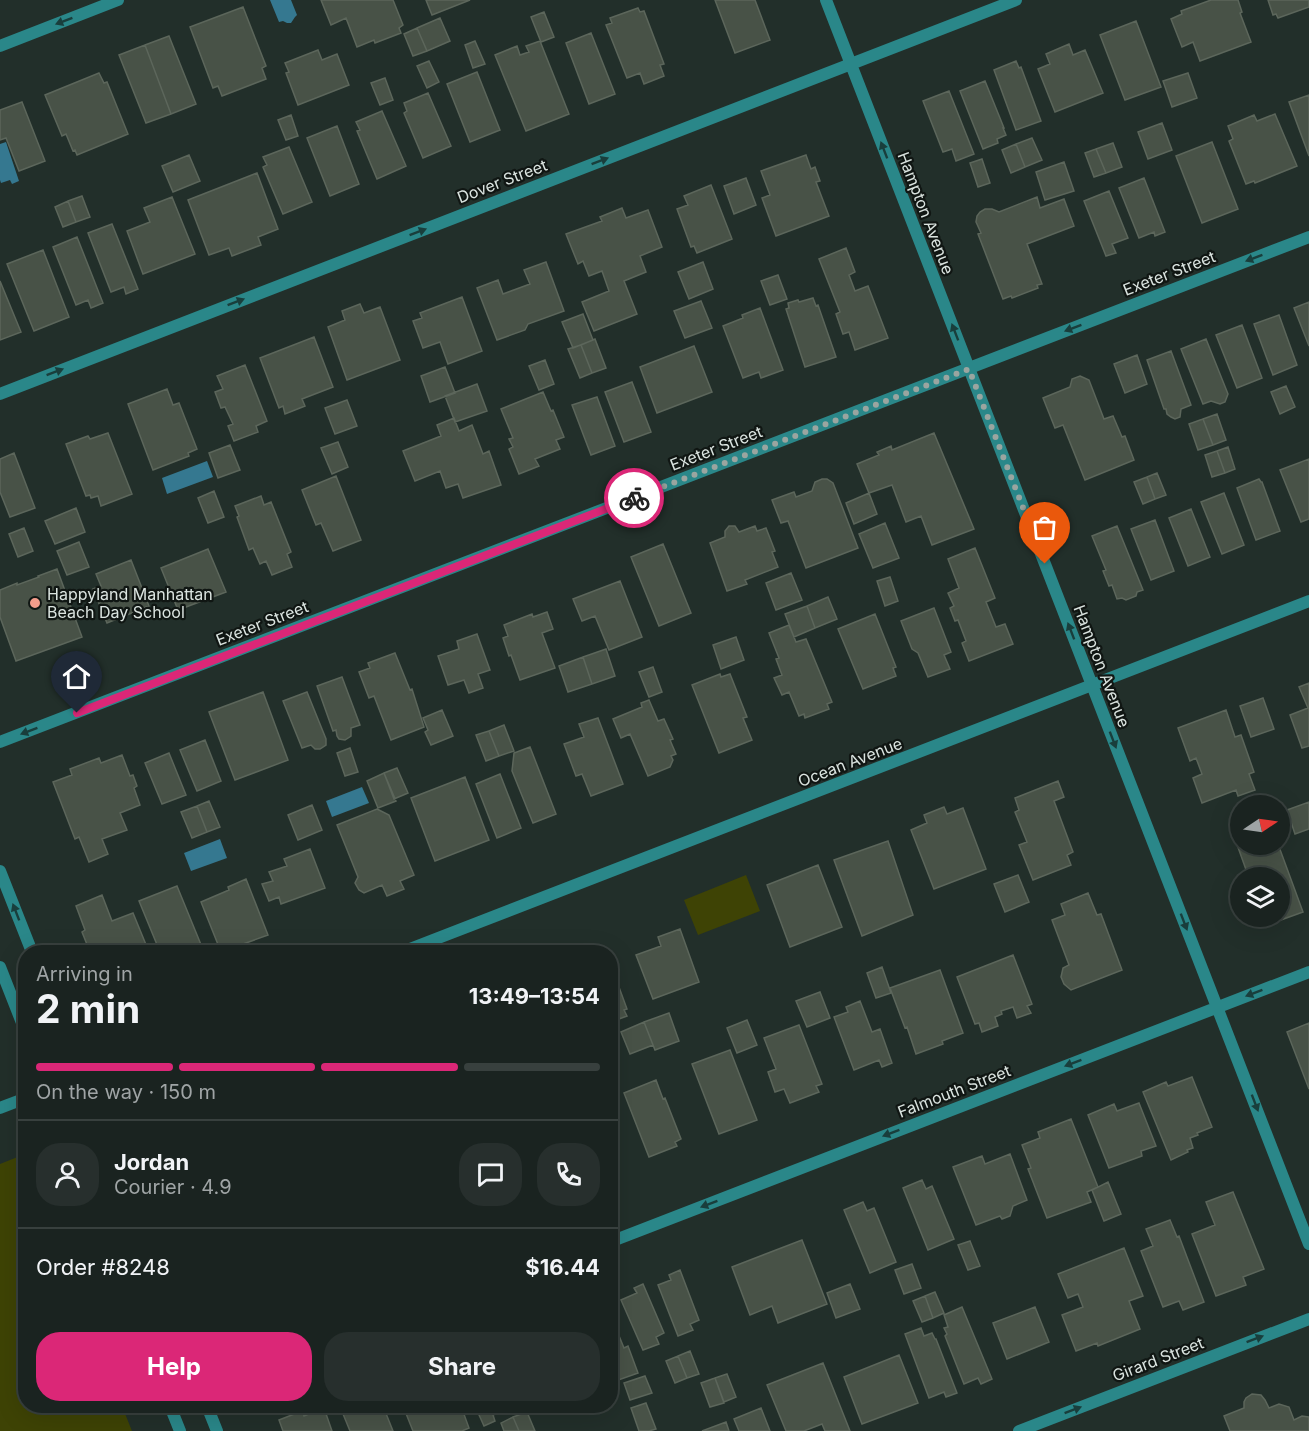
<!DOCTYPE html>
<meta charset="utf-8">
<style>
:root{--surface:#1a2320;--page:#272f2d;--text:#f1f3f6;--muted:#9fa4a5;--line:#38403e;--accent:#db2777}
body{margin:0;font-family:Inter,sans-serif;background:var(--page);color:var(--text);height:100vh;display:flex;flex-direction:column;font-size:22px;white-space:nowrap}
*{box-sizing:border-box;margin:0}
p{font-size:20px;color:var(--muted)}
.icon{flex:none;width:33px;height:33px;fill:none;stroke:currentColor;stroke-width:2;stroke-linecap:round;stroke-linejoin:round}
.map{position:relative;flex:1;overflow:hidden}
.side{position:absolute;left:18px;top:945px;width:600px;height:468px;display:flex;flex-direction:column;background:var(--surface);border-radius:24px;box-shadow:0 6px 24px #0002,0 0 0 2px var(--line)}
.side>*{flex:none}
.needle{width:39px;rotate:77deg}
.tools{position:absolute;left:1230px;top:795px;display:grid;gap:12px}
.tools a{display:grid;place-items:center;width:60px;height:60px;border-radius:50%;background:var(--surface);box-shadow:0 6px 24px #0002,0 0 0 2px var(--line);font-size:30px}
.pin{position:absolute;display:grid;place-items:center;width:51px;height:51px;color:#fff;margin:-62px -26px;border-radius:50% 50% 50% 0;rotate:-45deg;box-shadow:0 0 6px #0007}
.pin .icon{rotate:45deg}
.courier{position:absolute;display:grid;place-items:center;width:60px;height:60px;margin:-30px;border:4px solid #db2777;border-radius:50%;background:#fff;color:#222;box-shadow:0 2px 8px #0007}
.headline em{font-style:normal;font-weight:700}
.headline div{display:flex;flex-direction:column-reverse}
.headline{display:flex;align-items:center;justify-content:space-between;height:102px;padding:0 18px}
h1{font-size:39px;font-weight:700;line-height:45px}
.bar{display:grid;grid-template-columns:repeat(4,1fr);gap:9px 6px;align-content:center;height:72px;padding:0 18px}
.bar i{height:8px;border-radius:4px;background:var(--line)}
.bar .selected{background:var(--accent)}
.bar p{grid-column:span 4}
.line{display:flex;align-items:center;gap:15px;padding:0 18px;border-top:2px solid var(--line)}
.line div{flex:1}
.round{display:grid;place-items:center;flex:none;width:63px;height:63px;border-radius:24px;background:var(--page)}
.button{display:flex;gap:12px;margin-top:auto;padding:12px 18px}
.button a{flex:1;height:69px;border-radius:24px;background:var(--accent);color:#fff;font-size:24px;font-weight:700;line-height:69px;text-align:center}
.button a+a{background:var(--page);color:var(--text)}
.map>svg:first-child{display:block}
</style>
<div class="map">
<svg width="1309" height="1431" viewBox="0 0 1309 1431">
<rect width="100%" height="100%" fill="#222f2a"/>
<!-- green -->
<path fill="#3e4305" d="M746 875 760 911 698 935 684 900Z
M25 1154 26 1406H122L132 1431H0V1164Z"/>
<!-- water -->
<path fill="#357890" d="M270 0H291L297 15 295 17 291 23H287L283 21 279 22Z
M6 142 19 181 12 184 10 180 1 183 0 180V144Z
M207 461 213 477 167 494 162 478Z
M362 787 369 803 332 817 326 801Z
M220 839 227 858 191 871 184 853Z"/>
<!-- building -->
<path fill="#485247" stroke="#5c665b" stroke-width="1.5" d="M321 0H393L403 25 399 28 401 33 375 43 374 40 357 47 346 18 331 25Z
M426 0H470L432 15Z
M715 0H755L770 40 735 53Z
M1211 0H1238L1242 12 1240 13 1251 42 1200 61 1193 42 1182 47 1171 19 1182 14 1181 11Z
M1268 0H1309V7L1278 18 1276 14 1273 15Z
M243 7 266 66 262 68 266 79 222 96 218 86 213 88 190 27Z
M638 8 640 12 644 11 664 64 660 65 664 76 644 84 640 73 627 78 606 25 612 23 610 18Z
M544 12 554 37 541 42 531 17Z
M440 18 450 41 427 51 417 28Z
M1136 21 1161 87 1125 100 1100 35Z
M417 28 427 51 413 56 404 34Z
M591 33 615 94 589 104 566 43Z
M169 36 196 104 171 114 145 45Z
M475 41 485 64 473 68 465 45Z
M540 41 569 114 526 131 495 55 517 46 520 55 529 52 526 46Z
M1069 44 1073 55 1085 50 1103 93 1055 112 1038 69 1050 64 1046 54Z
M145 45 171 114 146 123 119 55Z
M318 50 322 60 337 54 349 85 298 105 286 73 289 72 285 63Z
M429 61 439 82 427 88 417 66Z
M1016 61 1019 68 1021 67 1041 121 1016 130 994 70Z
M477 72 500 130 470 142 447 84Z
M99 73 104 83 107 82 128 134 77 155 75 150 73 151 66 134 62 136 45 95Z
M1188 73 1197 98 1172 107 1163 81Z
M385 78 393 100 380 105 371 83Z
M985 81 1004 128H1003L1006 135 997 139 998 143 983 149 960 91Z
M949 91 974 154 956 161 952 149 943 152 923 101Z
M428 93 451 146 423 158 404 113 407 111 404 103Z
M1309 95V156L1289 102Z
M22 102 45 161 19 171 6 138 0 140V110Z
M382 111 406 166 377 179 357 131 360 130 356 122Z
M1275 114 1297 166 1255 183 1254 181 1246 184 1229 141 1233 139 1228 126 1254 115 1257 121Z
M291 115 298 136 286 140 278 120Z
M1162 123 1172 150 1148 159 1138 132Z
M337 126 359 184 330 196 307 138Z
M1032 138 1042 160 1025 167 1016 144Z
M1212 142 1238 209 1202 223 1176 156Z
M1113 143 1122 167 1106 173 1096 149Z
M1016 144 1025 167 1011 173 1002 150Z
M289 147 312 202 283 214 263 167 267 165 263 157Z
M1096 149 1106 173 1094 177 1085 153Z
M189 155 200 181 173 192 162 166Z
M806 155 811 169 815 167 820 181 816 182 829 216 776 236 762 198 770 195 761 171Z
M982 159 990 183 978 187 970 163Z
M1064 162 1074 191 1045 200 1036 172Z
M257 173 278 229 258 237 261 245 232 256 229 248 209 255 188 200Z
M746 178 756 205 734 214 724 186Z
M1144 178 1165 232 1155 236 1154 232 1139 238 1119 188Z
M711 185 732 239 697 253 694 246 691 247 677 209 688 205 684 196Z
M1109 191 1128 238 1112 244 1116 253 1106 256 1084 201Z
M82 196 90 217 76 222 68 201Z
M172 197 195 254 143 274 127 231 150 222 144 208Z
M1037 197 1040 208 1064 199 1074 226 1027 244 1042 284 1037 285 1038 288 1012 298 1011 296 1003 299 978 234 981 233 976 222 977 216 980 212 985 209H992L999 212Z
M68 201 76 222 63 227 55 207Z
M622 208 626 218 648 210 662 247 640 256 646 272 624 281 637 314 594 331 582 302 609 291 602 271 589 276 583 261 578 264 566 234 602 221 600 217Z
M112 224 138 289 126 294 124 287 111 292 88 233Z
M77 237 103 303 91 308 88 300 76 305 53 247Z
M846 248 855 272 849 275 855 291 868 286 888 338 855 350 849 332 843 334 836 314 840 312 819 259Z
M43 250 69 317 34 331 7 264Z
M546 262 564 311 528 324 525 330 497 340 477 288 498 280 503 294 530 284 524 270Z
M703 262 713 289 689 299 678 272Z
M778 275 787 299 770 305 761 281Z
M0 281 21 332 0 340Z
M462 297 482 351 448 364 440 342 423 348 413 321 422 318 420 313Z
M813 298 816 306 818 305 836 357 805 367 786 309 789 308 788 303 798 300 799 302Z
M701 301 712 328 685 338 674 311Z
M1309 302V346L1294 308Z
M360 304 364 313 380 307 400 360 347 380 328 327 345 320 342 311Z
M760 308 783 370 761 378 759 372 743 378 723 326 743 318 742 315Z
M583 314 593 340 573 348 562 322Z
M1279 315 1297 365 1273 375 1254 324Z
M1242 325 1262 378 1237 388 1216 335Z
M314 337 333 387 302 399 305 406 285 414 283 406 279 408 260 358Z
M595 339 606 368 592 373 581 345Z
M1206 339 1228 394 1225 402 1220 404 1211 401 1203 404 1181 349Z
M581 345 592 373 580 378 568 349Z
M694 346 712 392 657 413 640 367Z
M1171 351 1191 405 1181 409 1180 417 1175 419 1171 417 1167 414 1166 409H1164L1147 360Z
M1137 355 1147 384 1125 393 1114 364Z
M545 360 554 384 539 390 529 366Z
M245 365 267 421 256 426 258 432 234 441 228 426 233 424 225 407 221 408 215 392 223 389 217 376Z
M445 367 455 393 430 402 421 376Z
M1080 376 1089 380 1104 419 1113 416 1122 437 1125 436 1134 460 1085 480 1063 425 1055 428 1043 398 1070 387 1072 379Z
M632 382 651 432 624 442 605 392Z
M477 384 487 411 455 422 445 396Z
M1286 386 1295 407 1280 414 1271 392Z
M167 389 173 405 179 403 197 449 188 453 189 456 153 470 128 404Z
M543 392 551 411 553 410 564 437 556 440 560 449 535 459 539 466 519 474 509 449 513 447 509 439 513 438 501 409Z
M597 397 615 446 591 455 572 405Z
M347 400 357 426 335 434 325 408Z
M1217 414 1226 440 1213 445 1203 419Z
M454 418 459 431 472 425 483 454 489 451 501 485 463 498 458 484 446 488 440 471 415 481 403 451 441 436 437 425Z
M1203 419 1213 445 1198 450 1189 424Z
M108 433 132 494 101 506 98 496 91 498 90 495 86 496 66 444 88 436 90 439Z
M934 433 974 529 932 545 921 516 906 522 892 485 869 493 857 464 879 455 877 452 891 446 892 450Z
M338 442 348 467 332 474 321 448Z
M230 445 240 470 218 478 209 453Z
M1228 447 1235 469 1225 473 1217 451Z
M1217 451 1225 473 1212 477 1205 455Z
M14 453 35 508 10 517 0 492V459Z
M1309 459V519L1301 522 1280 470Z
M1157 473 1166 495 1155 499 1147 477Z
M336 476 361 540 333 551 321 523 316 525 302 490Z
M1147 477 1155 499 1143 504 1134 482Z
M822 479H827L833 483 858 548 806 568 788 521 781 523 772 500 794 492 796 497 812 491 815 482Z
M1259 479 1261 482H1262L1280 531 1256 540 1237 488Z
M214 491 224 517 208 523 198 498Z
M869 493 877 514 854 524 846 503Z
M1224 493 1244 545 1222 554 1201 502Z
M261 496 264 505 271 502 291 552 287 554 292 567 272 575 266 561 260 564 253 548 249 550 237 517 239 516 235 506Z
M76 508 85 532 55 544 45 521Z
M1191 509 1210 557 1188 566 1169 518Z
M1155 520 1174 571 1151 580 1131 529Z
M885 523 899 558 873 568 859 534Z
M729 526H735L739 532 755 526 757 531 766 528 775 551 772 552 778 567 745 580 747 584 727 591 710 543 725 537V531Z
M1117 526 1143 590 1137 592 1136 596 1126 600 1122 598 1117 599 1112 585 1109 586 1103 571 1106 570 1092 536Z
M24 528 33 551 18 557 9 534Z
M79 542 89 567 67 575 57 551Z
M663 544 691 613 659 626 631 557Z
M975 548 995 598 986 602 996 627 1005 624 1013 644 969 661 962 643 966 641 958 620 955 621 950 608 954 606 948 593 959 588 948 559Z
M208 549 226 592 178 610 161 568Z
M131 560 149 606 107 623 93 589 101 586 96 574Z
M57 569 82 637 16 661 0 617V590L17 583V585L39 577 38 576Z
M791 573 802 600 776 610 766 583Z
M890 577 898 601 885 606 877 581Z
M620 581 642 637 609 650 595 616 582 621 573 599Z
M828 597 837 619 815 628 807 606Z
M807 606 815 628 794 637 785 614Z
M934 608 951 652 944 655 950 669 928 677 918 653 912 649 901 621Z
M547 612 553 629 542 633 555 668 520 680 511 655 509 656 503 638 508 636 504 625 532 614 533 617Z
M875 614 896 667 893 668 896 676 863 689 838 629Z
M789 625 796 642 806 639 832 702 827 704 829 709 805 718 804 714 799 716 789 692 782 695 774 678 782 675 776 659 779 658 769 633Z
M477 634 490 670 478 674 483 688 469 693 464 680 448 685 438 656 459 649 457 641Z
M736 637 744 660 721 669 713 645Z
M606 649 615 676 592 684 583 657Z
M395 653 410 690 412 689 424 727 391 740 374 696 369 698 359 672 370 668 368 663Z
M583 657 592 684 568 692 559 666Z
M653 667 662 692 649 697 639 672Z
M720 674 721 677 730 674 747 717 743 718 752 740 719 753 692 685Z
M342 677 360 725 351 728V736L345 740 339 739 337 736 336 730 333 731 317 686Z
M1309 683V746L1302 748 1290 715 1308 708 1299 687Z
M263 692 288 760 235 780 209 712Z
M307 692 326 739V745L320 749H315L311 745 302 748 283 701Z
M1263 698 1274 729 1251 737 1240 706Z
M649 700 658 721 664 719 673 739 670 740 676 754 671 756 673 760 670 767 648 776 630 734 621 738 613 719 642 707 641 703Z
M442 710 453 736 431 745 425 732 428 730 423 718Z
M1226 710 1235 737 1241 735 1254 772 1249 774 1255 790 1238 796 1236 790 1202 803 1193 778 1202 774 1196 758 1190 761 1178 728Z
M598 718 623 784 591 796 582 774 576 776 564 744 584 737 579 724Z
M504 725 514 751 499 756 489 731Z
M489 731 499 756 486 761 476 735Z
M205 740 221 781 197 791 180 750Z
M530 747 556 814 533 823 512 771 514 753Z
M350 748 358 772 345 776 337 753Z
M169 753 186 795 162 804 145 763Z
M122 755 130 776 133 775 137 786 134 788 140 805 120 813 127 830 102 839 108 854 89 862 79 837 75 839 53 782 72 775 70 769 99 758 101 763Z
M397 768 408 793 394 799 384 773Z
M384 773 396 801 378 808 367 781Z
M500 774 521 828 497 838 476 784Z
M465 777 489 840 435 861 411 798Z
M1058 781 1064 797 1054 801 1073 852 1067 855 1071 865 1033 880 1019 845 1027 842 1015 812 1019 810 1015 798Z
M209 801 220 827 207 832 197 806Z
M1309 802V829L1295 834 1287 810Z
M312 805 322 830 298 840 288 815Z
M197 806 207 832 192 838 181 812Z
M944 807 947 814 963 808 986 869 934 889 911 830 927 823 924 815Z
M377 809 389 815 414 875 400 881 404 889 387 896 382 885 364 893 359 890 355 883 358 877 337 825Z
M1240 837V844H1278L1303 912 1267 925 1264 916H1280V878H1249L1235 839Z
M888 841 913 915 862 936 834 860Z
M310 849 325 888 281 904 279 897 269 901 262 884 273 881 269 872 287 866 284 859Z
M818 865 842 927 790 947 767 885Z
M1018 875 1029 902 1005 912 994 884Z
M246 879 268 935 221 952 201 902 229 890 228 887Z
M177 886 204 952H160L139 901Z
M1088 893 1097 915 1101 914 1122 970 1071 990 1064 984 1061 977 1063 968 1069 965 1052 920 1065 915 1061 904Z
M102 895 112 921 133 913 149 952H90L82 932 85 930 76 906Z
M680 929 699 982 653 999 636 955 661 946 658 937Z
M1013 955 1032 1004 1027 1006 1031 1013 1017 1018 1013 1007 1001 1011 1002 1014 995 1017 998 1026 982 1032 979 1023 975 1024 957 977Z
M882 967 891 993 876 998 867 973Z
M612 968 627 1009 624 1010 627 1016 619 1019 617 1013 610 1016V969Z
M940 970 963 1033 942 1041 943 1044 916 1054 907 1027 905 1028 890 988Z
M820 992 830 1018 807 1027 796 1001Z
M860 1001 872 1032 880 1029 892 1063 882 1067 879 1060 854 1070 834 1017 848 1012 846 1007Z
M669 1013 679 1041 655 1050 644 1022Z
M747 1020 757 1045 737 1053 727 1028Z
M644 1022 653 1045 630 1054 621 1032Z
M1309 1023V1089L1287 1032Z
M799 1025 822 1084 816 1086 819 1092 790 1103 784 1089 775 1092 768 1072 776 1069 764 1038Z
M730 1050 757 1120 719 1134 692 1064Z
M1192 1077 1212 1127 1197 1133 1198 1135 1190 1138 1193 1148 1187 1150 1188 1152 1171 1160 1143 1092 1166 1082 1168 1086Z
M656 1080 663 1099 665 1098 681 1139 675 1142 677 1146 649 1157 624 1093Z
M1139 1103 1156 1146 1141 1151 1142 1156 1109 1168 1088 1115 1114 1104 1117 1111Z
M1071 1119 1098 1187 1087 1192 1091 1202 1047 1218 1028 1169 1031 1168 1022 1145 1040 1138 1038 1132Z
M1010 1154 1027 1200 1013 1206 1010 1216 1002 1219 1000 1216 976 1225 953 1167 982 1156 985 1164Z
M922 1180 926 1189 932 1186 954 1239 928 1250 903 1188Z
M1108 1182 1121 1214 1104 1221 1092 1190Z
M1233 1192 1264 1269 1243 1277 1246 1285 1216 1296 1192 1234 1215 1225 1206 1202Z
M863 1202 867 1211 874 1208 896 1262 870 1273 844 1210Z
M1170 1220 1177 1237 1179 1236 1204 1302 1183 1310 1179 1301 1163 1307 1141 1251 1153 1246 1146 1229Z
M802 1240 827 1304 778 1323 772 1306 750 1315 732 1267Z
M970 1241 980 1266 968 1270 958 1245Z
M1124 1248 1143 1296 1129 1301 1140 1329 1098 1346 1097 1343 1076 1351 1062 1315 1083 1307 1078 1294 1068 1298 1058 1274Z
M912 1264 921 1288 904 1294 895 1270Z
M680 1270 699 1320 690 1324 693 1330 678 1336 658 1285 671 1280 669 1275Z
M643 1284 664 1333 656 1337 659 1344 643 1350 621 1300 637 1293 634 1288Z
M850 1284 860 1309 836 1318 827 1293Z
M935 1292 944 1313 933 1318 925 1296Z
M925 1296 933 1318 922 1322 913 1301Z
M962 1307 992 1379 981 1384 978 1378 964 1384 945 1336 947 1334 944 1328 948 1327 944 1315Z
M1035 1307 1049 1342 1007 1359 993 1323Z
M615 1326 624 1348 628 1346 638 1373 610 1383V1328Z
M921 1328 924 1336 932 1333 935 1339H936L957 1393 946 1397 944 1392 929 1398 905 1334Z
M690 1351 699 1374 687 1378 678 1356Z
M899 1355 918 1403 862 1424 844 1377Z
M678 1356 687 1378 675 1383 666 1361Z
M823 1363 850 1431H825L822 1424 804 1431H786L767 1385Z
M727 1374 736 1397 724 1402 715 1378Z
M645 1376 652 1393 630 1400 624 1383Z
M715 1378 724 1403 710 1407 701 1383Z
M1252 1394 1261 1395 1265 1400 1269 1408 1279 1404 1289 1407 1294 1420 1302 1416 1309 1417V1431H1230L1224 1416 1244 1408V1402L1246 1398Z
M646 1403 656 1429 649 1431H639L631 1408Z
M350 1406H383L393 1431H350L341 1409Z
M403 1406H461L469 1428 462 1431H413Z
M475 1406H499L502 1411 493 1415 495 1421 484 1426Z
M324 1408 332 1431H283L279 1420 302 1411 304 1416Z
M761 1408 770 1431H739L734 1419Z
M527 1412 535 1431H519L513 1417Z
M513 1417 519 1431H504L501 1423Z
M726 1422 729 1431H702Z"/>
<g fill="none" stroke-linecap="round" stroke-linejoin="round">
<!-- minor -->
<path stroke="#2a8789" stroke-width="12" d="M826 0 1309 1244
M0 46 118 0
M0 394 1016 0
M0 742 1309 237
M402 952 1309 601
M0 1108 26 1098
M610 1242 1309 972
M173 1411 188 1406
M1019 1431 1309 1319"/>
<!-- tertiary -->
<path stroke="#2a8789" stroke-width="12" d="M0 871 32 952
M0 967 26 1033
M170 1406 180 1431
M207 1406 217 1431"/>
</g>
<!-- one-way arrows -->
<defs><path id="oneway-solid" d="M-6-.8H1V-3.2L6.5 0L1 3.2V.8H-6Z" transform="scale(1.5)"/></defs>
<g fill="#193e3c">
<use href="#oneway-solid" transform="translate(64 21) rotate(159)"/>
<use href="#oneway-solid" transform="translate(884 150) rotate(-111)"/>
<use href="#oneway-solid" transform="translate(600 161) rotate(-21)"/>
<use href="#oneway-solid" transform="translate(418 232) rotate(-21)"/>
<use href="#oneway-solid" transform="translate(1254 258) rotate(159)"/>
<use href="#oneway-solid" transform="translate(236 302) rotate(-21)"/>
<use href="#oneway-solid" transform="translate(1073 328) rotate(159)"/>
<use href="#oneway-solid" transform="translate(955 332) rotate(-111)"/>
<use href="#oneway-solid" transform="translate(55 372) rotate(-21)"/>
<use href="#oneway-solid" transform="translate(1071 631) rotate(-111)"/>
<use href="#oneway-solid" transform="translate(29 731) rotate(159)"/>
<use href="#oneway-solid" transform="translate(1113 740) rotate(69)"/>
<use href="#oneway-solid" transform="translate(16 912) rotate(-111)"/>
<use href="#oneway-solid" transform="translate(1184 922) rotate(69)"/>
<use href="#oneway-solid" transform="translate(1254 993) rotate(159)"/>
<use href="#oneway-solid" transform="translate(1073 1063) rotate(159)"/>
<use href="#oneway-solid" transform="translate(1255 1103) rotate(69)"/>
<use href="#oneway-solid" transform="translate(891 1133) rotate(159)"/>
<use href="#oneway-solid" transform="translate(709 1204) rotate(159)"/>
<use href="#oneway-solid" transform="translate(1255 1339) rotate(-21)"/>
<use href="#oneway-solid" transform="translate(1073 1410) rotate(-21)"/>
</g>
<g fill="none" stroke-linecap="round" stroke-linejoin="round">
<!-- done -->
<path stroke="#9aa5a0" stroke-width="6" stroke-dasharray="0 10.8" d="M634 498 969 369 1045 564"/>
<!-- route -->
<path stroke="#db2777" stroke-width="8" d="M77 713 634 498"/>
</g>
<!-- markers -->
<circle fill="#f49d8b" stroke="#101613" stroke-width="2" cx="35" cy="603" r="6"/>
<g text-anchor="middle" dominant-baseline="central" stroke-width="4.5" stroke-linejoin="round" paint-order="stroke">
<!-- street labels -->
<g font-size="16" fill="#dbe4e0" stroke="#101613">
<text transform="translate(502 181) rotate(-21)">Dover Street</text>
<text transform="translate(926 213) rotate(69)">Hampton Avenue</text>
<text transform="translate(1169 273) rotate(-21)">Exeter Street</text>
<text transform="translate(716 448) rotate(-21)">Exeter Street</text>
<text transform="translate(262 623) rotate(-21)">Exeter Street</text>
<text transform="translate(1102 666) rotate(69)">Hampton Avenue</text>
<text transform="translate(850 762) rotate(-21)">Ocean Avenue</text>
<text transform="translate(954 1091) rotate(-21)">Falmouth Street</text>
<text transform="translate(1158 1359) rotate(-21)">Girard Street</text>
</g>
<!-- poi labels -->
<g font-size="16" fill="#dbe4e0" stroke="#101613" text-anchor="start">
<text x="47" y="594">Happyland Manhattan<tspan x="47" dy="18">Beach Day School</tspan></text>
</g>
</g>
</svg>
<div class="tools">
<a><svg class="needle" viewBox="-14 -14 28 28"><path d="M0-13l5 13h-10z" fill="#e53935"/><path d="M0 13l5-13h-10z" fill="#9fa4a5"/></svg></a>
<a><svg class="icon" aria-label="layers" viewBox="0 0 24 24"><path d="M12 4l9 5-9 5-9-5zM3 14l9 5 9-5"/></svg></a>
</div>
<div class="pin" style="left:1045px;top:564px;background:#ea580c"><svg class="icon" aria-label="bag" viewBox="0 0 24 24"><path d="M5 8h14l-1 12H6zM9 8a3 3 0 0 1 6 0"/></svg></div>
<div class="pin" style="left:77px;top:713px;background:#1f2937"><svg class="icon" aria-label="home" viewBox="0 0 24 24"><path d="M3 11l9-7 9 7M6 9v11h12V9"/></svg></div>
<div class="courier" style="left:634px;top:498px"><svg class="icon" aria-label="bike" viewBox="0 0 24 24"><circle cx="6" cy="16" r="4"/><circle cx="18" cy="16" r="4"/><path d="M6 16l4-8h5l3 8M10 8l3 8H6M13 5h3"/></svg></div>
<section class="side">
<div class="headline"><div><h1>2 min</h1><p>Arriving in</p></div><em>13:49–13:54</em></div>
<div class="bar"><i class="selected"></i><i class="selected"></i><i class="selected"></i><i></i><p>On the way · 150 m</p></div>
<div class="line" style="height:108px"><a class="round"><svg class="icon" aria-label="person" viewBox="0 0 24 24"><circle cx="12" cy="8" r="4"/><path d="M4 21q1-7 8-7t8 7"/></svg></a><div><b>Jordan</b><p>Courier · 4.9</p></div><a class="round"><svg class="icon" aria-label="chat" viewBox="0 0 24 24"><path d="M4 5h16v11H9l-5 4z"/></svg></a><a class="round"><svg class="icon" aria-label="phone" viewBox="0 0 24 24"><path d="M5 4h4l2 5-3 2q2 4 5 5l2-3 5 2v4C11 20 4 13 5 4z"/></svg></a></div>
<div class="line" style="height:78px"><div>Order #8248</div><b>$16.44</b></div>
<div class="button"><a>Help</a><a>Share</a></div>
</section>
</div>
